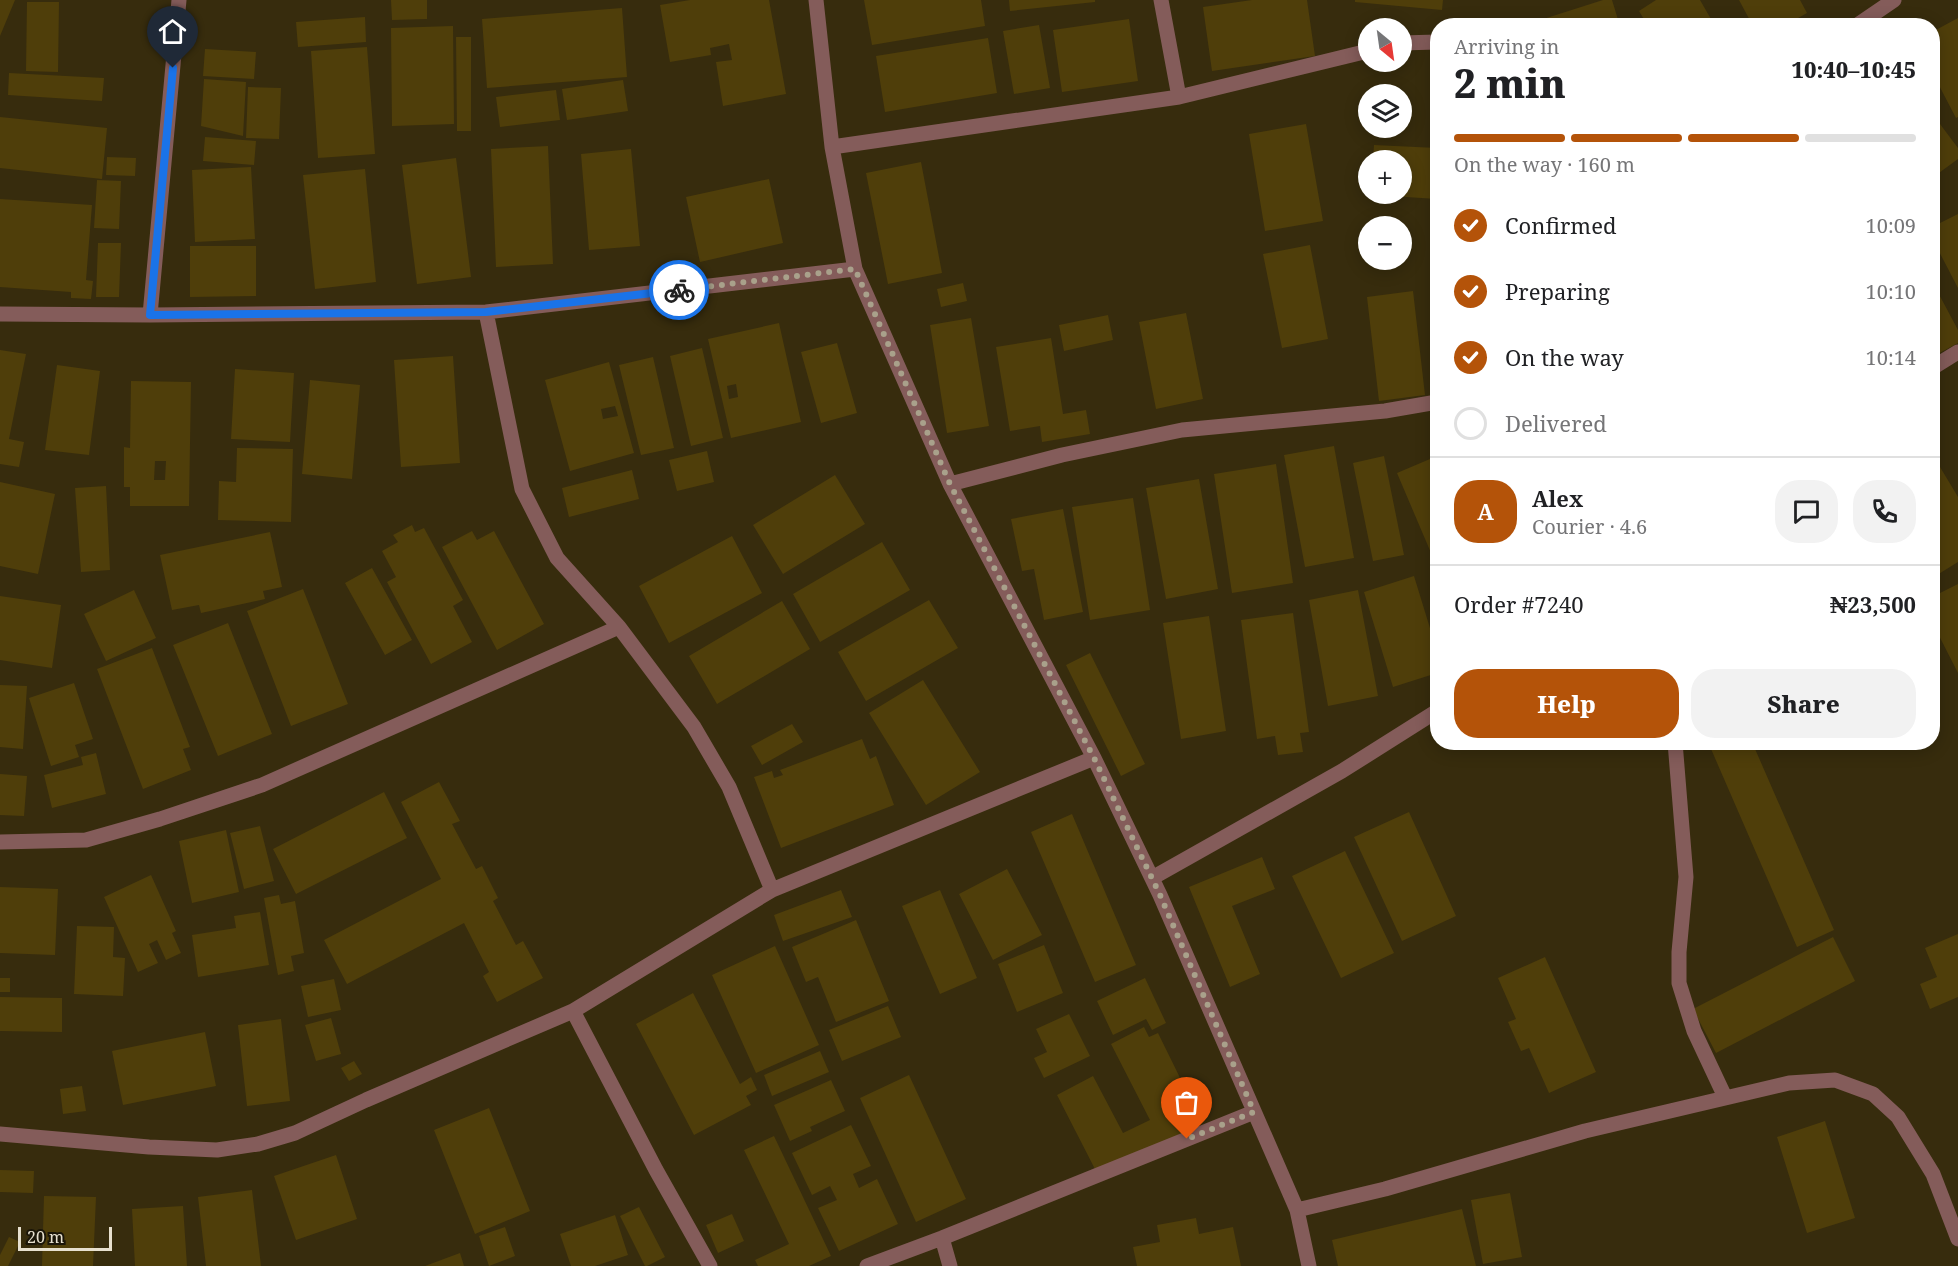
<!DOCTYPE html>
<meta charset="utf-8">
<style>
:root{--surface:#fff;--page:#f2f2f2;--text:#202124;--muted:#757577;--line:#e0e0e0;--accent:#b45309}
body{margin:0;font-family:"Noto Serif",serif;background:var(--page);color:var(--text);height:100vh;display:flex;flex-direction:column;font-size:22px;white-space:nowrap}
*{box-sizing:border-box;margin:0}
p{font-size:20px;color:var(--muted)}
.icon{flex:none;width:33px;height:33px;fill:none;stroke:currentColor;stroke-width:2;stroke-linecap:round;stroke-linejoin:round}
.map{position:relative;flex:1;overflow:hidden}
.panel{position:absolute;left:1430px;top:18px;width:510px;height:732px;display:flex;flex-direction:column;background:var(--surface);border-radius:24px;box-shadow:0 3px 15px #0003}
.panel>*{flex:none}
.needle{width:39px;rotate:151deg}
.tools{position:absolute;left:1358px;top:18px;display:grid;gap:12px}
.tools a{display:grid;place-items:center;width:54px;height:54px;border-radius:50%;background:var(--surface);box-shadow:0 3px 15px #0003;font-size:30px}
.scale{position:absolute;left:18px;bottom:15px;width:94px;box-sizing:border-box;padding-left:6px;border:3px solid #e7e0cf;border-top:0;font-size:16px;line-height:21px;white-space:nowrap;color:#e7e0cf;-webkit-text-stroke:4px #1a1508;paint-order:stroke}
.pin{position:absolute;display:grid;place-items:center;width:51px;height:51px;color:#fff;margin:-62px -26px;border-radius:50% 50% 50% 0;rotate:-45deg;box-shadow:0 0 6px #0007}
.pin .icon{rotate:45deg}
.courier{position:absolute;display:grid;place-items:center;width:60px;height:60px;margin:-30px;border:4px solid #1a73e8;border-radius:50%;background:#fff;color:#222;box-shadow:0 2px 8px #0007}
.summary em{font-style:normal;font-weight:800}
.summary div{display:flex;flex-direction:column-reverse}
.summary{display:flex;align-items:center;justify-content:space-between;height:102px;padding:0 24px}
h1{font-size:39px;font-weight:800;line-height:45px}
.bar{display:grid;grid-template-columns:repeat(4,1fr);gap:9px 6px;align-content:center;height:72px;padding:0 24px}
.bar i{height:8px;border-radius:4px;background:var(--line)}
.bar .on{background:var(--accent)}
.bar p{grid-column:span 4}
.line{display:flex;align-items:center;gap:15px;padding:0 24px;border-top:2px solid var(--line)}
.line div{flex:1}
.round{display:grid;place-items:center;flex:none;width:63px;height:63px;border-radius:24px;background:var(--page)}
ol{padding:0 24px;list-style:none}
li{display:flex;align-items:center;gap:18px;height:66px}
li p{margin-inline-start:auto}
li .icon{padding:6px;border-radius:50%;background:var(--accent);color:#fff;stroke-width:4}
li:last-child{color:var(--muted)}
li i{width:33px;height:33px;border:3px solid var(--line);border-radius:50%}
.button{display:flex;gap:12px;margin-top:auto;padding:12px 24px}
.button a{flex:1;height:69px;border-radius:24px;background:var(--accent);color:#fff;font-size:24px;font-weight:800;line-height:69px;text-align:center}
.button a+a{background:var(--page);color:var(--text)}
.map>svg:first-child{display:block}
</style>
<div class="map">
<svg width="1958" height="1266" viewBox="0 0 1958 1266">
<rect width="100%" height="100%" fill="#372c0d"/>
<!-- building -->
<path fill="#4f3e0a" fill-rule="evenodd" d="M0 0H15L0 36Z
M391 0H427V19L392 20Z
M690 0H769L786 94 723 106 716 62 732 60 729 44 710 48 711 55 670 62 660 5Z
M864 0H981L985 26 872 45Z
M1009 0H1095V2L1010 11Z
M1252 0H1307L1315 56 1212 71 1203 7Z
M1355 0H1443L1442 10 1355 2Z
M1603 0H1612L1620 26H1535L1534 22Z
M1656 0H1700L1715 26H1648L1639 11Z
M1739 0H1800L1807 13 1784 26H1753Z
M27 2H59L58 72 26 71Z
M622 8 627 77 487 88 482 19Z
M365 17 366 42 298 47 296 22Z
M1958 18V117L1956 118 1932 72V32Z
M1129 19 1138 81 1062 92 1053 30Z
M1039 25 1050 88 1014 94 1003 31Z
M453 26 454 124 392 126 391 28Z
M456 37H471V131H457Z
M988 38 997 93 885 112 876 56Z
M367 47 375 154 318 158 311 51Z
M205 49 256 52 254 79 203 76Z
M9 73 104 78 102 101 8 95Z
M204 79 246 82 243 136 201 126Z
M623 80 628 111 567 120 562 89Z
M248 87 281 88 279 139 246 138Z
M556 90 560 120 500 127 496 97Z
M0 117 107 128 102 179 0 168Z
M1937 120 1958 148V159L1932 178V124Z
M1306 124 1323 221 1265 231 1249 134Z
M205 137 256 141 254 165 203 161Z
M1374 145 1437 148V199L1375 195V194H1401V160H1373Z
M548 146 553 264 496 267 491 149Z
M631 149 640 246 589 250 581 154Z
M107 157 136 158 135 176 106 175Z
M456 158 471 277 417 284 402 165Z
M921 162 942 273 888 284 866 173Z
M251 167 255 239 195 242 192 170Z
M365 169 376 282 315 289 303 175Z
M769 179 783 243 700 262 686 197Z
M97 180 121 181 119 229 94 228Z
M0 199 92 205 86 280 93 281 91 299 71 298V292L0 287Z
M1958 214V288L1932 238V227Z
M98 243H121L119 297H96Z
M1310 245 1328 339 1282 348 1263 254Z
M190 246H256V296L190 297Z
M963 283 967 301 941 307 937 289Z
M1934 285 1958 330V343L1932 357V287Z
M1413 291 1425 395 1379 401 1367 297Z
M1186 313 1203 399 1156 409 1139 322Z
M1108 315 1113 340 1064 351 1059 325Z
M971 318 989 426 947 433 930 325Z
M779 323 801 422 731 438 708 339ZM736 384 738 397 729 399 727 386Z
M1051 338 1063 414 1086 410 1090 434 1042 442 1040 426 1010 431 996 347Z
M837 343 857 413 821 423 801 352Z
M702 348 723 438 691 446 670 356Z
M0 350 26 354 9 439 24 442 19 467 0 464Z
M453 356 460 463 401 467 394 360Z
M653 357 674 448 641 455 619 365Z
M609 362 634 453 570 471 545 380ZM615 406 618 416 603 419 601 409Z
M57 365 100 371 89 455 45 450Z
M235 369 294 373 290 442 231 439Z
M310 380 360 385 352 479 302 474Z
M131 381 191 382 189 506H130V487H124V447L130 448ZM155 461H166L165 480H154Z
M1334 446 1354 558 1305 567 1284 455Z
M237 448 293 449 291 522 218 520 219 481 236 482Z
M707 451 714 482 677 491 669 460Z
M1384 456 1404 555 1373 561 1353 463Z
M1437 456V567L1397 473Z
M1934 457 1958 497V562L1937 575 1932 566V458Z
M1276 464 1293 583 1232 593 1214 474Z
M632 470 639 499 569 517 562 488Z
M835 475 865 524 783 574 753 525Z
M1199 479 1218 589 1166 599 1146 488Z
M0 482 55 494 38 574 0 566Z
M106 486 110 570 81 572 75 488Z
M1133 498 1150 610 1090 620 1072 507Z
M1063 509 1083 612 1044 620 1034 569 1022 571 1011 519Z
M412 525 415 532 424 528 463 600 453 606 472 642 431 664 387 582 396 577 382 551 398 542 393 535Z
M472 531 477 540 494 531 544 624 497 650 442 547Z
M270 532 282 587 263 591 265 599 201 613 199 605 172 610 160 555Z
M732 536 762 593 669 643 639 586Z
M882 542 910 590 820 642 793 594Z
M372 568 412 640 385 655 345 583Z
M1414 576 1437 651V673L1393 687 1364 592Z
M1958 584V673L1932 622V597Z
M303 589 348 704 291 726 247 611Z
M134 590 156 638 106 661 84 614Z
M1358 590 1378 696 1328 706 1309 600Z
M0 596 61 605 52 668 0 660Z
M929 600 958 648 866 701 838 652Z
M782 601 810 649 717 704 689 656Z
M1293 613 1309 732 1300 733 1303 752 1278 755 1275 736 1257 739 1241 620Z
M1209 616 1226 731 1181 739 1163 623Z
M228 623 272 734 218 756 173 645Z
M152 648 190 747 183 749 191 770 143 789 97 669Z
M1090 653 1145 764 1121 776 1066 665Z
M923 680 980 772 926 805 869 713Z
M74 683 93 739 75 745 79 757 51 766 29 698Z
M0 685 27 686 23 749 0 747Z
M792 724 803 742 762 765 751 746Z
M862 739 870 759 876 756 894 805 781 848 754 777 772 771 774 778 783 775 780 770Z
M1708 742H1752L1834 930 1797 947Z
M96 753 106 794 52 808 44 775 83 765 81 757Z
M0 774 27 776 24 816 0 815Z
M439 782 460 821 452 824 476 869 482 866 498 898 493 901 516 945 523 941 543 978 497 1002 483 976 489 972 464 923 347 984 324 940 441 879 401 802Z
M384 792 407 838 296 894 273 849Z
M1409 812 1456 916 1402 941 1354 837Z
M1072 814 1136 965 1095 982 1031 832Z
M260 826 274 881 244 889 230 833Z
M226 830 239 892 192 903 179 841Z
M1345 851 1394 953 1341 978 1292 876Z
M1262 857 1275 889 1232 906 1260 974 1230 987 1189 887Z
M1007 869 1042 935 993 960 959 894Z
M151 875 176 931 172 933 181 953 166 960 157 940 149 944 158 963 138 972 104 897Z
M0 887 58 889 55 955 0 953Z
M841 890 852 917 783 941 774 915Z
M940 890 977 978 940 994 902 906Z
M279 895 281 904 295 901 304 953 291 956 294 971 278 975 264 898Z
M260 912 269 965 198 977 192 935 236 928 234 916Z
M856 920 889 1001 836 1022 818 977 806 982 792 947Z
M77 926 114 927 113 957 125 958 123 996 74 994Z
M1958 934V997L1930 1009 1920 984 1937 977 1925 948Z
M1833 937 1855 981 1716 1053 1693 1009Z
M1044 945 1063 993 1017 1012 998 964Z
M775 946 819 1045 756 1073 712 975Z
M1545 957 1596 1072 1549 1093 1529 1048 1521 1051 1508 1022 1516 1019 1498 978Z
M0 978H10V992H0Z
M1145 978 1166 1023 1152 1030 1146 1019 1113 1035 1097 1001Z
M334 979 341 1010 308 1017 301 986Z
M693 993 740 1084 751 1077 757 1090 746 1096 751 1105 694 1135 636 1024Z
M0 997 62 998V1032L0 1031Z
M888 1006 901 1037 842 1061 829 1030Z
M1069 1014 1090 1056 1044 1078 1034 1058 1047 1052 1036 1029Z
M331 1018 341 1054 316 1061 305 1025Z
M281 1019 290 1101 247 1106 238 1025Z
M1144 1027 1149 1037 1158 1033 1188 1094 1183 1097 1198 1127 1097 1173 1057 1095 1093 1076 1123 1133 1150 1120 1111 1044Z
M205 1032 216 1086 123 1105 112 1051Z
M820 1051 829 1072 772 1096 764 1075Z
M354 1061 362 1074 349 1081 341 1068Z
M909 1075 966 1199 916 1222 860 1098Z
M831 1080 845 1111 810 1127 812 1131 790 1141 774 1105Z
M82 1086 86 1111 63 1114 60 1089Z
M489 1108 530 1211 475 1234 434 1130Z
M1825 1121 1855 1218 1807 1233 1777 1137Z
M851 1125 871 1166 853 1174 859 1188 877 1179 898 1224 839 1251 818 1208 837 1200 830 1186 812 1195 792 1153Z
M774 1136 831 1256 809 1266H758L755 1260 789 1244 744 1150Z
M336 1155 357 1219 296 1240 274 1176Z
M0 1170 34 1171 33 1193 0 1192Z
M252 1190 261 1266H206L198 1197Z
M1510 1193 1522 1257 1483 1264 1471 1200Z
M44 1196 96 1197 93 1266H42Z
M183 1206 187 1266H135L132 1209Z
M639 1207 665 1257 647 1266H645L620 1216Z
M1462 1209 1476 1266H1338L1332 1240Z
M732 1214 744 1241 718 1253 706 1225Z
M615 1215 628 1255 595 1266H571L560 1234Z
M1196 1218 1199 1234 1233 1227 1241 1266H1137L1133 1247 1160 1242 1157 1225Z
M505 1227 515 1256 489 1266 479 1236Z
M9 1237 20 1242 8 1266H0V1255Z
M460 1253 464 1266H425Z"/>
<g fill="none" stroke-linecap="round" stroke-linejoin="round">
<!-- minor -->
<path stroke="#845c5a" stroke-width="15" d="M816 0 832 147 855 269 950 484 1094 758 1160 895 1297 1210 1309 1266
M1161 0 1179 97
M1856 26 1894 0
M1401 43 1437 42
M832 147 1179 97 1368 51
M486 312 522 489 557 558 619 627 694 727 729 787 772 890
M0 314 150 315 486 312 855 269
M150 315 179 0
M1932 368 1958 352
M950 484 1062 455 1182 430 1385 411 1437 402
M1675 742 1686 877 1679 952V983L1694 1031 1725 1097
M0 842 86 840 160 819 262 785 619 627
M1152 878 1342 771 1437 711
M573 1011 656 1170 710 1266
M0 1134 149 1147 217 1150 258 1144 295 1133 366 1100 573 1011 772 890 1094 758
M1297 1210 1385 1189 1585 1131 1789 1083 1835 1080 1873 1094 1898 1117 1933 1174 1958 1239
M942 1238 950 1266
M867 1266 942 1238 1254 1112"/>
</g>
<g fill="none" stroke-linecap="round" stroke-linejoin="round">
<!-- done -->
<path stroke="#a9a18b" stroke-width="6" stroke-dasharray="0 10.8" d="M679 290 855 269 950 484 1094 758 1160 895 1254 1112 1187 1139"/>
<!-- route -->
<path stroke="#1a73e8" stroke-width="8" d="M173 68 150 315 486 312 679 290"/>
</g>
</svg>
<div class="tools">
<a><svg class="needle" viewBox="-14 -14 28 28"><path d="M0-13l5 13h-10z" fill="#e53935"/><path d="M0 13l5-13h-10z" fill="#757577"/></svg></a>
<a><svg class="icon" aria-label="layers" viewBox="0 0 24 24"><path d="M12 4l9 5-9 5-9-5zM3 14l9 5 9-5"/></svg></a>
<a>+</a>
<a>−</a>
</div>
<div class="scale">20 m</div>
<div class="pin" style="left:1187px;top:1139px;background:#ea580c"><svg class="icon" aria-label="bag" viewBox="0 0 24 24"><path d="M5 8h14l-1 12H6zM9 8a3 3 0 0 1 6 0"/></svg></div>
<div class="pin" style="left:173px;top:68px;background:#1f2937"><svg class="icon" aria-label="home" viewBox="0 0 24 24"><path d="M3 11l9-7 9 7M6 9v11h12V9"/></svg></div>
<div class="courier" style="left:679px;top:290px"><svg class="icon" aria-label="bike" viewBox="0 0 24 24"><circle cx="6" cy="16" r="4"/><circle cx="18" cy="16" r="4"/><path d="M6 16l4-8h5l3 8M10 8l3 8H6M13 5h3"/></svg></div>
<section class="panel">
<div class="summary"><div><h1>2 min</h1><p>Arriving in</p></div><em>10:40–10:45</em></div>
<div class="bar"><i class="on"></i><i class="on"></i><i class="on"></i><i></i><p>On the way · 160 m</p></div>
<ol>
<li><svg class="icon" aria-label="check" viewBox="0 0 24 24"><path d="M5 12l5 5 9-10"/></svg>Confirmed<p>10:09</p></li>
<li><svg class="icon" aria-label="check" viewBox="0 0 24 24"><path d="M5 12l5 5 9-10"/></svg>Preparing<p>10:10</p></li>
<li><svg class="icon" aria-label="check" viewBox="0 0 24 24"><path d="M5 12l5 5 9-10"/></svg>On the way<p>10:14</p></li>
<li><i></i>Delivered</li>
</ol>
<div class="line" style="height:108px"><b class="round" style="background:var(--accent);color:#fff">A</b><div><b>Alex</b><p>Courier · 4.6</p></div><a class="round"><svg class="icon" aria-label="chat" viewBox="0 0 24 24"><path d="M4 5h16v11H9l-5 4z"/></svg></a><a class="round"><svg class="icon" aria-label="phone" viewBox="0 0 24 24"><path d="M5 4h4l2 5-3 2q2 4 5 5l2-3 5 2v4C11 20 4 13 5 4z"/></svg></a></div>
<div class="line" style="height:78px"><div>Order #7240</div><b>₦23,500</b></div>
<div class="button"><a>Help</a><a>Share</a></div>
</section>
</div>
